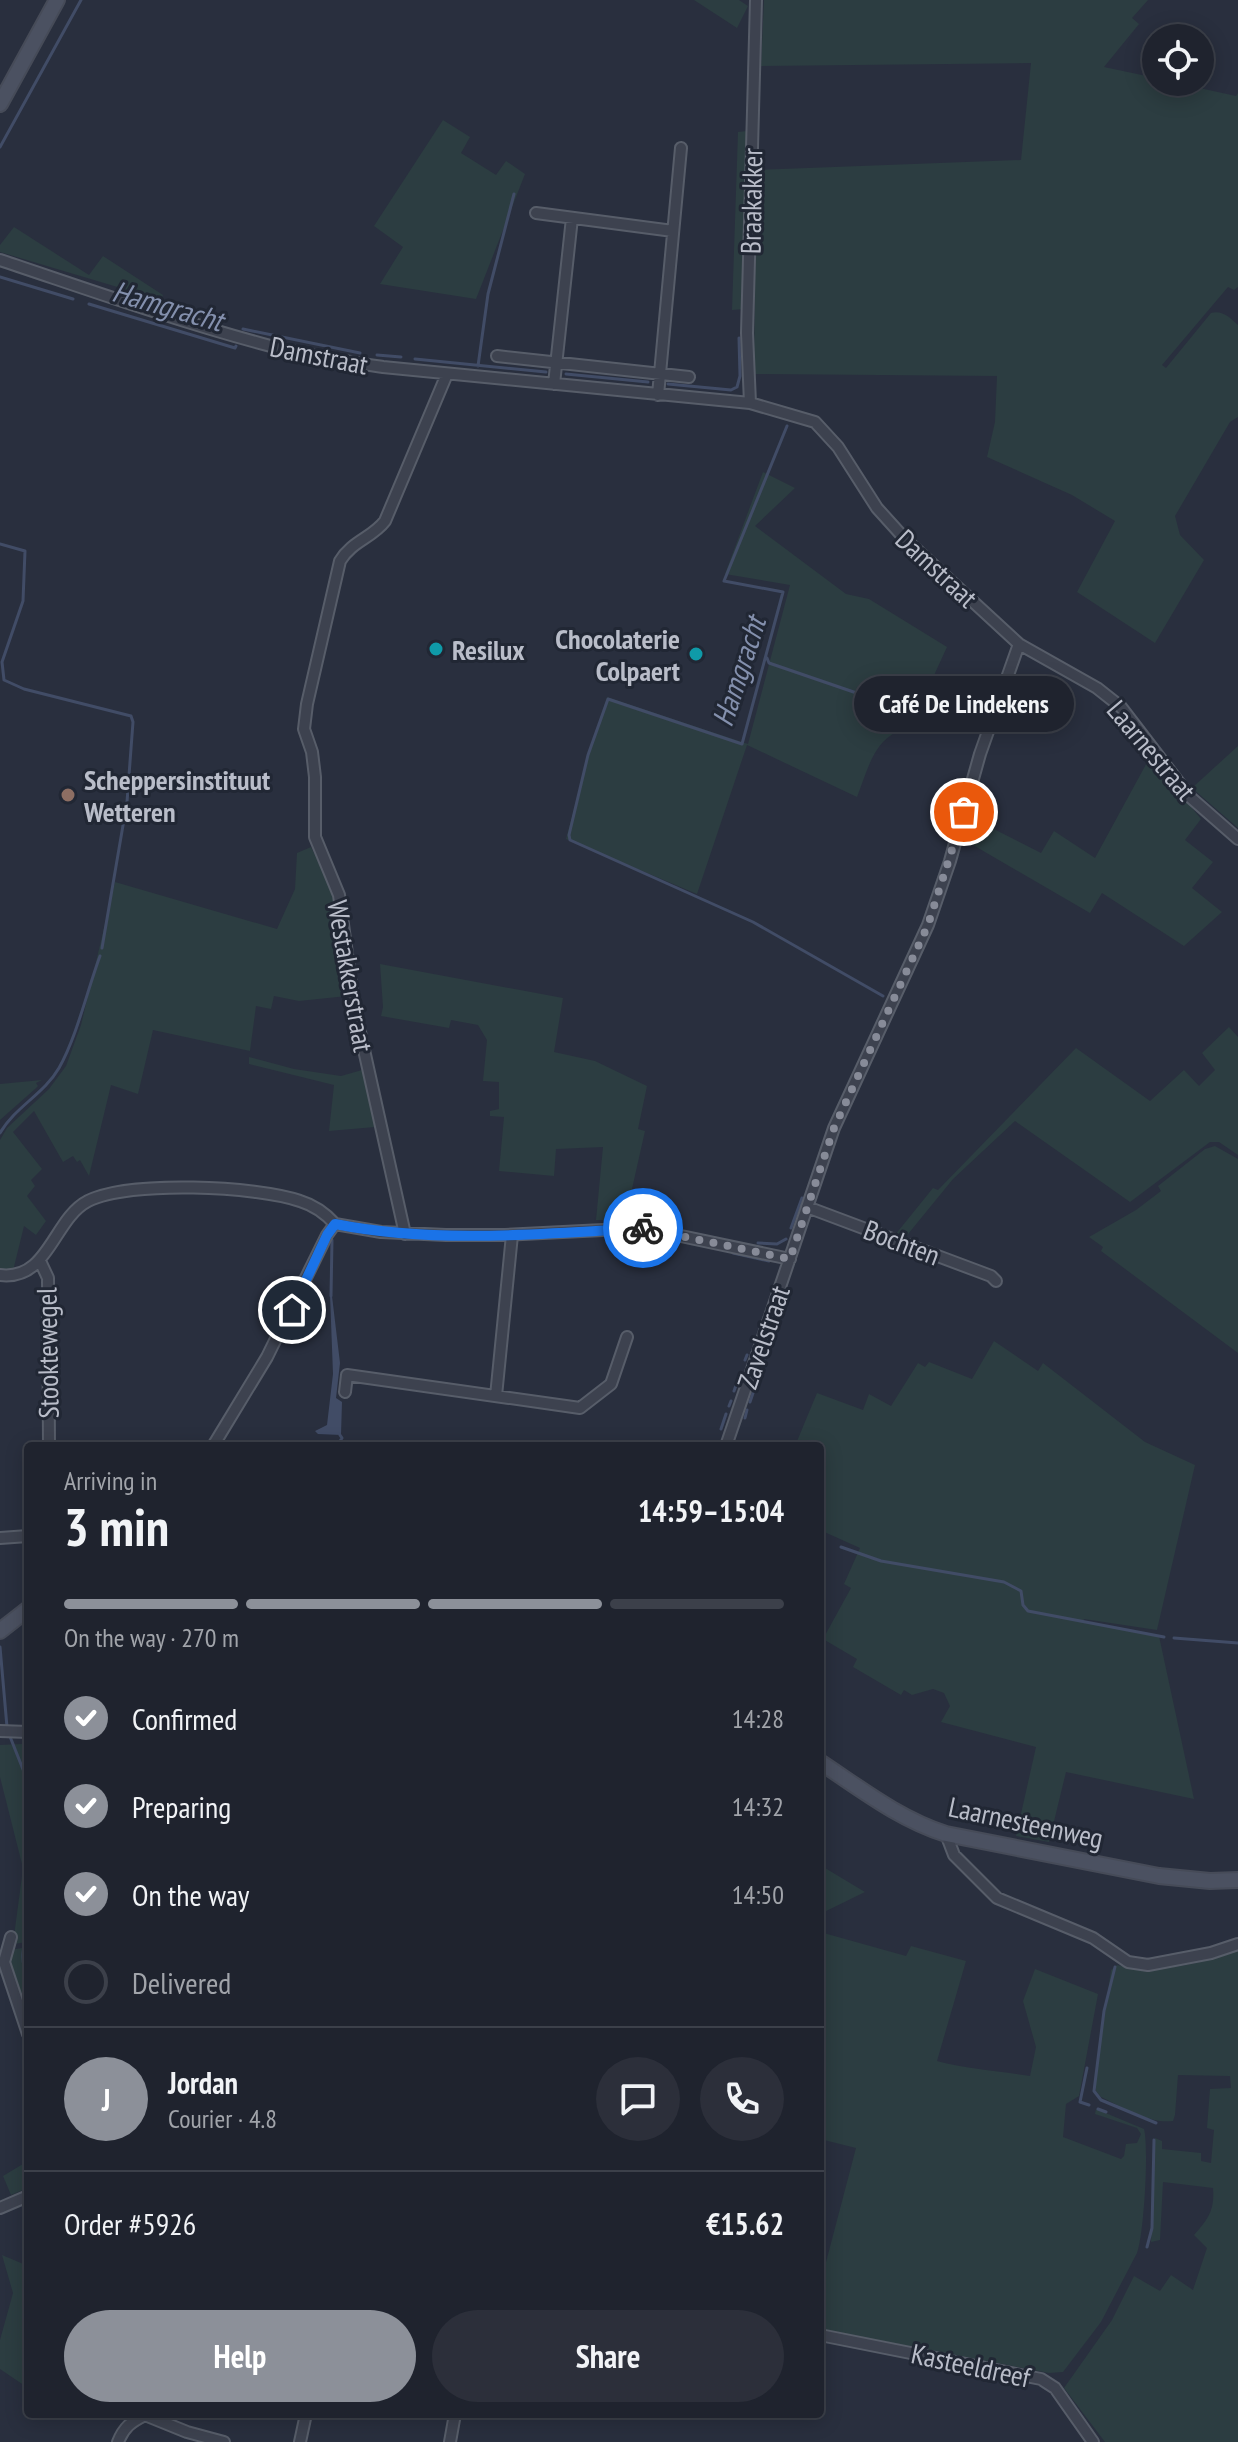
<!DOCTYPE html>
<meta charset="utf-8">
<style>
:root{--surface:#1f232e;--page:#2c2f3a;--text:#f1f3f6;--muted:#a1a4aa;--line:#3c404a;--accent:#8c9099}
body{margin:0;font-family:"PT Sans Narrow",sans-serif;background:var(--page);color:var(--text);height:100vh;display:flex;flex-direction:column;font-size:30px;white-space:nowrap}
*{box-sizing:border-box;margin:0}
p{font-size:26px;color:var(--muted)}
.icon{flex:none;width:44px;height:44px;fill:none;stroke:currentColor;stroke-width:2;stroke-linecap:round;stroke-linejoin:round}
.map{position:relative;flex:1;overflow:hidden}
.drawer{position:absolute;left:24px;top:1442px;width:800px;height:976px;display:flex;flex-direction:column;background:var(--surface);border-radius:8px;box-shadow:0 4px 20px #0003,0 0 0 2px var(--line)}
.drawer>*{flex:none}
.controls{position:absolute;left:1142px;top:24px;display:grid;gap:16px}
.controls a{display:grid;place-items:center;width:72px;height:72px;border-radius:50%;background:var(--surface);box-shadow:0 4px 20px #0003,0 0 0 2px var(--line);font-size:40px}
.pin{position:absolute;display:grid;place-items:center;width:68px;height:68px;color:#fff;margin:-34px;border:4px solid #fff;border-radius:50%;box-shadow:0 2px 8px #0007}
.courier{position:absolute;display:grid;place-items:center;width:80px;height:80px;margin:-40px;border:6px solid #1a73e8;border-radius:50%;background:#fff;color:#222;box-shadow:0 2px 10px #0007}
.bubble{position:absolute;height:56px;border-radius:28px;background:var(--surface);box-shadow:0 4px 20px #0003,0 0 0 2px var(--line);font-size:26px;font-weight:700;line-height:56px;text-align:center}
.head em{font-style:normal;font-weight:700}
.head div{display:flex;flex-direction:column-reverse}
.head{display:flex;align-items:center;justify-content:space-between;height:136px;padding:0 40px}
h1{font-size:52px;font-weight:700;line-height:60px}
.bar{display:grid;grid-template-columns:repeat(4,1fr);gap:12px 8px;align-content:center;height:96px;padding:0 40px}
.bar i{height:10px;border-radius:6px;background:var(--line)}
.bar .on{background:var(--accent)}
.bar p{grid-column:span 4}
.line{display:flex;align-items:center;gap:20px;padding:0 40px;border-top:2px solid var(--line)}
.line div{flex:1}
.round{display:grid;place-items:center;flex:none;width:84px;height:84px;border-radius:42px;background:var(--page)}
ol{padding:0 40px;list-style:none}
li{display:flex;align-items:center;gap:24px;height:88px}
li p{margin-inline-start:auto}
li .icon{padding:8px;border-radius:50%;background:var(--accent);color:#fff;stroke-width:4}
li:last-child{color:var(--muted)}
li i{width:44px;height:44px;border:4px solid var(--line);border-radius:50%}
.button{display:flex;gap:16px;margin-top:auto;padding:16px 40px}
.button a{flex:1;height:92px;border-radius:48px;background:var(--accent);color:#fff;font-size:32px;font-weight:700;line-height:92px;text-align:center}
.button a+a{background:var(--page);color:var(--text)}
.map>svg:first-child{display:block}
</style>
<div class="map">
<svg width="1238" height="2442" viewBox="0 0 1238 2442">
<rect width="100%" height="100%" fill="#292f3e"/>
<!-- green -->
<path fill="#2c3d41" d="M694 0H739L748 6 737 28Z
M764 0H1148L1132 18 1139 24 1104 67 1156 78V82H1172L1236 96 1238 93V287L1234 290 1228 287 1162 365 1166 368 1211 313C1223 310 1230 318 1238 325V417L1230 422 1175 516 1180 535 1204 560 1155 643 1077 592 1115 521 1072 495 987 457 995 422 997 376 754 374 756 170 1021 160 1031 63 761 66Z
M443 120 470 137 461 153 496 175 506 161 525 174 476 299 380 284 403 247 374 226Z
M747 131 744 309 732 310 738 132Z
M14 227 89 275 103 256 163 295 161 300 0 252V245Z
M763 472 795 488 755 526 846 594 869 599 947 647 907 734 896 732C872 745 867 772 857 797L747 745 697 894 566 839 591 746 607 697 748 744 790 585 725 574Z
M1238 746V828L1192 788Z
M1150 757 1201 819 1185 840 1213 862 1192 888 1222 912 1184 946 1102 893 1090 913 961 838 968 816 1041 853 1054 831 1095 858Z
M311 847 335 896 347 996 299 1001 274 996 271 1009 256 1006 250 1051 153 1030 138 1094 111 1085 89 1176 80 1160 77 1162 73 1156 63 1162 34 1111 13 1132 42 1169 31 1180 35 1186 27 1196 46 1221 36 1235 24 1226 13 1271 0 1272V1140L7 1128 49 1089 66 1066 81 1025 115 882 277 929 295 889 297 853Z
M380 964 563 998 554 1052 595 1061 647 1086 638 1129 645 1131 625 1220H596L603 1147 556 1149 554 1176 499 1171 504 1117 490 1116V1111L499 1109V1082L483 1081 487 1040 478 1025 451 1020 449 1028 381 1016 383 1007Z
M1229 1027 1238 1037V1155L1219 1142H1210L1130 1202 1015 1121 953 1179 904 1239 895 1235 933 1188 938 1190 1076 1048 1150 1101 1184 1070 1199 1086 1215 1070 1202 1053Z
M249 1057 294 1069 341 1076 362 1070 375 1127 329 1131 334 1085 249 1064Z
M42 1080 36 1083 38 1086 35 1089 0 1120V1084Z
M1215 1146 1238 1159V1353L1101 1251 1103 1247 1089 1237 1136 1210 1161 1191 1158 1186 1205 1149Z
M994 1341 1038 1371 1043 1363 1145 1442 1195 1465 1157 1630 1084 1619 1083 1622 1159 1636 1194 1799 1066 1772 1049 1842 1016 1836 1036 1747 941 1722 950 1706 944 1693 933 1689 912 1695 904 1690 901 1695 853 1667 857 1659 823 1639 851 1588 844 1584 860 1548 820 1530V1446H795L817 1393 863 1410 869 1394 891 1406 918 1363 925 1367 929 1362 972 1379Z
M22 1744 28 1758V1942L13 1944 23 1868 0 1777V1745Z
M820 1865 865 1892 820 1914Z
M820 1932 906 1956 911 1946 966 1961 937 2061C967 2069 999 2071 1030 2076L1036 2047 1023 2001 1035 1969 1098 1994 1079 2096 1066 2104 1063 2137 1121 2159 1124 2156 1126 2144 1137 2143 1141 2134 1137 2128 1095 2114 1096 2109 1144 2129C1149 2147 1144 2235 1137 2253L1101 2322 1063 2372 1049 2373 820 2329V2285L856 2148 820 2139Z
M28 1947V2017L12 1973 10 1950Z
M1238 1950V2442H1105L1064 2388 1112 2320 1134 2276 1160 2291 1171 2275 1193 2290 1207 2248 1194 2235C1208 2219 1215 2210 1213 2188L1163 2182 1160 2240 1151 2242 1155 2138 1162 2141V2149L1201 2153V2161L1211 2163 1214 2130 1207 2128 1210 2089 1231 2088 1230 2076 1178 2075 1175 2115 1173 2121C1148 2124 1123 2107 1101 2097L1096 2091V2072L1111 1970 1117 1965C1157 1975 1200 1964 1238 1950Z
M28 2161V2188L11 2195 3 2176Z
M2 2255 28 2266V2388L0 2369V2340L13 2293Z"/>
<!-- water -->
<path fill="#414c66" d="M330 1295 332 1296 340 1363 336 1398 342 1402 341 1435 318 1434 315 1431 327 1425 333 1374Z"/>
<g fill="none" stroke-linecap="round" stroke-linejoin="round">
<!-- stream -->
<path stroke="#414c66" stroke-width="3" d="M0 147 81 0
M0 277 73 299
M89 304 235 348 236 346
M243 329 360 353
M377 355 401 357
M415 359 546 372
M478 366 488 294 514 194
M566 374 648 382
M668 384 731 390 737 387 740 376 739 338
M787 426 724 581 783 592 742 744 608 699 588 755 569 835 570 840 753 922 883 996
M0 544 25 551 23 601 2 662 4 680 24 689 131 716 133 722 127 802 102 948
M767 658 769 663 912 712
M0 1133C15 1107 44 1094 59 1068 77 1036 87 991 100 956
M791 1228 802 1198
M758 1243 777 1244 786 1239
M733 1253 769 1261
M331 1296 332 1240
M745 1360 747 1355
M763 1363 767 1350
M760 1373 761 1367
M734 1391 740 1374
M750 1402 757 1381
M729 1406 731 1401
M745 1418 747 1410
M721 1429 726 1414
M337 1446 342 1438 340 1435
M841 1547 881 1561 1004 1582 1021 1591 1023 1605 1028 1611 1164 1637
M1174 1638 1238 1643
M0 1647 7 1727
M9 1734 28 1782
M28 1927C24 1944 19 1961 28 1977
M1115 1967 1104 2011 1094 2091 1101 2100 1156 2123
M1087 2068 1080 2102 1089 2105
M1098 2109 1106 2112
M1147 2247 1152 2228 1154 2140"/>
<!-- street casing -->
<g stroke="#575d69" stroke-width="14">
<path id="street" d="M536 213 673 231
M0 260C87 289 174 320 263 344 302 355 343 361 383 367L750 403 815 422 838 447 877 508 905 539 1019 644 1097 688 1121 707 1190 797 1238 839
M497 356 689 377
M554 384 572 218
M658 395 681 148
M750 403 747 333 756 0
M807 1207 991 1276 996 1281
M405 1234 354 1005 339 895 315 837V777L312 752 304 729 307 704 340 561C352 541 372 538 385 521L447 374
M40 1261 48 1278 49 1446
M0 1275C49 1281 53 1219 88 1201 130 1180 256 1186 300 1201 313 1205 326 1214 335 1224L381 1232 446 1235H505L643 1228 790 1259
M345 1392 347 1375 580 1408 611 1384 627 1337
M496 1396 512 1235
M213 1446 267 1357 327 1235 335 1224
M726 1446 834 1128 928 925 950 861 980 754 1019 644
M0 1538 28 1536
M0 1731 28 1732
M946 1834 954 1855 997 1898 1093 1938 1128 1962 1148 1965 1211 1953 1238 1944
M11 1937 4 1962 28 2034
M0 2208 28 2196
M820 2335 1041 2379 1055 2388 1093 2442
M145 2415 187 2432 224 2442
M118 2442C124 2427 131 2422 145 2415
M300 2442 306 2414
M450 2442 455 2414"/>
</g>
<!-- secondary casing -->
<g stroke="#464b58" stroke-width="18">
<path id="secondary" d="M0 104 57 0
M0 1631 28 1609
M820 1762C861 1789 899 1819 946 1834L1159 1876 1210 1881 1238 1880"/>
</g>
<!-- street -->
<use href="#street" stroke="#3d424f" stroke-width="10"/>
<!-- secondary -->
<use href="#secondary" stroke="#4b5161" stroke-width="14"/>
</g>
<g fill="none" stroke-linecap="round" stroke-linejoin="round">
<!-- done -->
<path stroke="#878b98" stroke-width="8" stroke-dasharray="0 14.4" d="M643 1228 790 1259 834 1128 928 925 964 812"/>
<!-- route -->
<path stroke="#1a73e8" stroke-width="10" d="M292 1310 327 1235 335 1224C436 1244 540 1234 643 1228"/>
</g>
<!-- markers -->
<g fill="#0f9aa8" stroke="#212734" stroke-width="3">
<circle cx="436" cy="649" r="8"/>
<circle cx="696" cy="654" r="8"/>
</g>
<circle fill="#8d6e63" stroke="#212734" stroke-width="3" cx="68" cy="795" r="8"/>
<g text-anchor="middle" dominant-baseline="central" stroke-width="6" stroke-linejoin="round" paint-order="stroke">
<!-- street labels -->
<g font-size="28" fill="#b9bdc9" stroke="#212734">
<text transform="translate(751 201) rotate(-89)">Braakakker</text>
<text transform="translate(319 355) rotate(11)">Damstraat</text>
<text transform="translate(937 568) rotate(43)">Damstraat</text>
<text transform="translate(1152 750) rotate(50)">Laarnestraat</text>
<text transform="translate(351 976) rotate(80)">Westakkerstraat</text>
<text transform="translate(902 1242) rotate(21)">Bochten</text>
<text transform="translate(763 1337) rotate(-71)">Zavelstraat</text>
<text transform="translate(47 1353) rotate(-91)">Stooktewegel</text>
<text transform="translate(1026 1822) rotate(12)">Laarnesteenweg</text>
<text transform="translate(971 2365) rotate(12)">Kasteeldreef</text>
</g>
<!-- poi labels -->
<g font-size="28" font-weight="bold" fill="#b9bdc9" stroke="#212734" text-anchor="start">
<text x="680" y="638" text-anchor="end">Chocolaterie<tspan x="680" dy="32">Colpaert</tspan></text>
<text x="452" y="649">Resilux</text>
<text x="84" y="779">Scheppersinstituut<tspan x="84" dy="32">Wetteren</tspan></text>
</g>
<!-- water labels -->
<g font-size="30" font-style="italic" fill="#8490ad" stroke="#212734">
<text transform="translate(168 305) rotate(16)">Hamgracht</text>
<text transform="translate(738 671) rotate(-72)">Hamgracht</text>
</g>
</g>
</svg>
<div class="controls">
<a><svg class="icon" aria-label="locate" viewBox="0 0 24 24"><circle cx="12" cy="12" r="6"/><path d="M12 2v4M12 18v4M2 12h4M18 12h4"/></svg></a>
</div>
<div class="pin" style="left:964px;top:812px;background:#ea580c"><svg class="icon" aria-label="bag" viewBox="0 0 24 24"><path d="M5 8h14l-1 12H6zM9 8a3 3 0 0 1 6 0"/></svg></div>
<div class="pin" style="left:292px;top:1310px;background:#1f2937"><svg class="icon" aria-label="home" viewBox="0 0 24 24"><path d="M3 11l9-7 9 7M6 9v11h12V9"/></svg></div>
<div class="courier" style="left:643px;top:1228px"><svg class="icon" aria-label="bike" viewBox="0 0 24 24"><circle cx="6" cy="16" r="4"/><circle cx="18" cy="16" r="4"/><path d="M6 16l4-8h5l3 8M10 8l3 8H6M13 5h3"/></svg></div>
<div class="bubble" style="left:854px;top:676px;width:220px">Café De Lindekens</div>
<section class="drawer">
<div class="head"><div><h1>3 min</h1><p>Arriving in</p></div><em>14:59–15:04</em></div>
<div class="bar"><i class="on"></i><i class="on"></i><i class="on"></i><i></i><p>On the way · 270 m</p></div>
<ol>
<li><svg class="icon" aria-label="check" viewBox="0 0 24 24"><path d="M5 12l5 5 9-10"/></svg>Confirmed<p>14:28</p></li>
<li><svg class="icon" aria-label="check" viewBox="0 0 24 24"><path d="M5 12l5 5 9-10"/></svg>Preparing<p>14:32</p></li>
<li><svg class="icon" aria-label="check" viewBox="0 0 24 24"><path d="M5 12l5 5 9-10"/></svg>On the way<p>14:50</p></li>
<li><i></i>Delivered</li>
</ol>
<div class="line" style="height:144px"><b class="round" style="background:var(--accent);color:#fff">J</b><div><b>Jordan</b><p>Courier · 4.8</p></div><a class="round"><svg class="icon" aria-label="chat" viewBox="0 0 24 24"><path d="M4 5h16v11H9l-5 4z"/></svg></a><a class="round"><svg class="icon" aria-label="phone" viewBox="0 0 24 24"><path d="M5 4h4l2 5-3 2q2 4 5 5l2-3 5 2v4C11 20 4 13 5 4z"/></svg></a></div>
<div class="line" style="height:104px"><div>Order #5926</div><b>€15.62</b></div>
<div class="button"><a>Help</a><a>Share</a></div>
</section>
</div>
